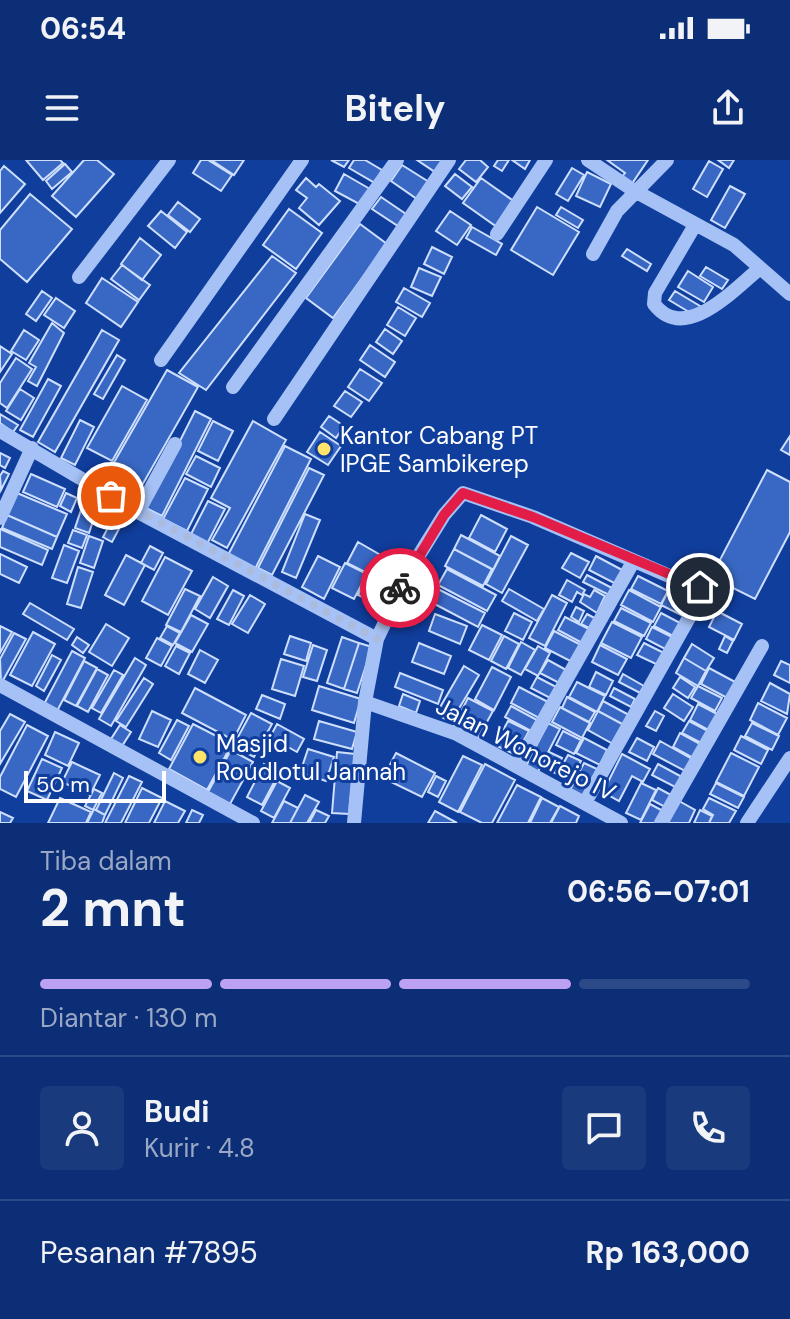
<!DOCTYPE html>
<html lang="id">
<meta charset="utf-8">
<style>
:root{--surface:#0c2e76;--page:#1a3a7e;--text:#f1f3f6;--muted:#9aa8c5;--line:#2c4a88;--accent:#bca0f2}
body{margin:0;font-family:"DM Sans",sans-serif;background:var(--page);color:var(--text);height:100vh;display:flex;flex-direction:column;font-size:30px;white-space:nowrap}
*{box-sizing:border-box;margin:0}
p{font-size:26px;color:var(--muted)}
.icon{flex:none;width:44px;height:44px;fill:none;stroke:currentColor;stroke-width:2;stroke-linecap:round;stroke-linejoin:round}
.map{position:relative;height:663px;overflow:hidden}
.sheet{display:flex;flex-direction:column;background:var(--surface);flex:1}
.sheet>*{flex:none}
.scale{position:absolute;left:24px;bottom:20px;width:142px;box-sizing:border-box;padding-left:8px;border:4px solid #fff;border-top:0;font-size:22px;line-height:28px;white-space:nowrap;color:#fff;-webkit-text-stroke:6px #103e9d;paint-order:stroke}
.pin{position:absolute;display:grid;place-items:center;width:68px;height:68px;color:#fff;margin:-34px;border:4px solid #fff;border-radius:50%;box-shadow:0 2px 8px #0007}
.courier{position:absolute;display:grid;place-items:center;width:80px;height:80px;margin:-40px;border:6px solid #e11d48;border-radius:50%;background:#fff;color:#222;box-shadow:0 2px 10px #0007}
.headline em{font-style:normal;font-weight:700}
.headline div{display:flex;flex-direction:column-reverse}
.headline{display:flex;align-items:center;justify-content:space-between;height:136px;padding:0 40px}
h1{font-size:52px;font-weight:700;line-height:60px}
.bar{display:grid;grid-template-columns:repeat(4,1fr);gap:12px 8px;align-content:center;height:96px;padding:0 40px}
.bar i{height:10px;border-radius:6px;background:var(--line)}
.bar .selected{background:var(--accent)}
.bar p{grid-column:span 4}
.line{display:flex;align-items:center;gap:20px;padding:0 40px;border-top:2px solid var(--line)}
.line div{flex:1}
.round{display:grid;place-items:center;flex:none;width:84px;height:84px;border-radius:8px;background:var(--page)}
.status{display:flex;justify-content:space-between;align-items:center;height:56px;padding:0 40px;background:var(--surface);direction:ltr}
.status svg{height:22px;fill:currentColor}
header{display:flex;justify-content:space-between;align-items:center;height:104px;padding:0 40px;background:var(--surface);font-size:36px;font-weight:700}
.map>svg:first-child{display:block}
</style>
<div class="status"><b>06:54</b><svg viewBox="0 0 49 12"><path d="M0 12V9h3v3zM5 12V6h3v6zM10 12V3h3v9zM15 12V0h3v12zM26 1h20v11H26zM47 4h2v5h-2z"/></svg></div>
<header><svg class="icon" aria-label="menu" viewBox="0 0 24 24"><path d="M4 6h16M4 12h16M4 18h16"/></svg>Bitely<svg class="icon" aria-label="share" viewBox="0 0 24 24"><path d="M12 15V3M7 8l5-5 5 5M5 13v7h14v-7"/></svg></header>
<div class="map">
<svg width="790" height="663" viewBox="0 0 790 663">
<rect width="100%" height="100%" fill="#103e9d"/>
<!-- building -->
<path fill="#3968c4" stroke="#cedffe" stroke-width="2" d="M26 0H60L63 3 43 20Z
M84 0H97L114 14 76 57 52 36Z
M201 0H208L232 15 221 31 193 13Z
M211 0H244L234 15Z
M331 0H349L344 7Z
M354 0H365L382 10 375 23 349 8Z
M417 0H443L435 12Z
M466 0H480L488 7 476 22 459 9Z
M498 0H509L502 11 494 6Z
M512 0H530L525 9Z
M607 0H648L631 25 621 18 625 13Z
M718 0H734L729 8Z
M709 1 723 9 707 37 693 29Z
M65 4 72 12 52 29 46 21Z
M402 5 429 22 417 39 391 21Z
M4 6 25 24 0 53V11Z
M572 8 584 15 568 41 556 34Z
M587 12 611 24 600 47 576 36Z
M344 14 370 29 361 45 335 31Z
M455 14 472 27 462 39 445 26Z
M306 18 316 27 319 24 340 41 319 65 299 48 307 38 296 30Z
M481 18 515 42 497 67 463 43Z
M730 26 745 34 725 68 711 60Z
M30 34 72 69 27 122 0 99V70Z
M381 37 406 54 398 66 372 49Z
M178 42 200 59 190 72 168 55Z
M537 47 579 72 553 115 511 90Z
M561 47 583 60 578 68 556 55Z
M289 49 322 73 296 109 263 85Z
M161 51 187 72 175 88 148 66Z
M450 51 471 65 457 85 436 71Z
M360 64 387 84 333 158 306 138Z
M472 67 502 84 496 95 466 78Z
M140 78 161 95 142 120 121 104Z
M432 87 452 97 444 114 424 104Z
M627 89 651 104 647 111 622 96Z
M272 96 296 113 206 230 179 213Z
M122 105 150 125 139 140 111 119Z
M706 107 728 120 722 129 700 116Z
M419 108 441 117 432 136 411 127Z
M688 111 713 127 704 142 678 127Z
M102 118 138 142 121 167 86 143Z
M404 128 430 143 422 157 396 142Z
M42 131 52 138 36 161 26 154Z
M675 131 700 146 694 155 669 140Z
M56 138 75 151 64 168 44 155Z
M398 147 416 158 405 176 387 165Z
M52 163 64 173 37 226 28 221 36 207 29 203Z
M385 169 402 181 393 194 376 182Z
M24 170 39 180 26 200 11 191Z
M102 170 119 180 55 292 38 282Z
M370 185 395 202 385 217 360 200Z
M0 186 12 194 0 212Z
M117 195 125 200 103 239 94 234Z
M16 198 32 209 7 248 0 243V223Z
M360 209 382 223 369 241 348 227Z
M167 210 198 227 132 343 101 325Z
M48 219 61 226 33 277 20 270Z
M122 226 147 240 112 301 87 288Z
M20 229 34 238 21 260 6 251Z
M345 231 362 242 351 257 334 246Z
M195 251 211 259 162 356 146 348Z
M0 254 18 265 13 272 0 263Z
M329 256 344 266 336 278 321 267Z
M80 260 94 267 75 305 61 298Z
M213 261 233 271 218 301 198 291Z
M253 261 286 280 227 388 212 380 230 348 211 338Z
M320 272 341 286 328 305 307 292Z
M790 276V295L781 290Z
M285 286 311 299 255 409 228 395Z
M0 293 10 298 5 308 0 305Z
M196 296 220 308 211 327 186 314Z
M309 308 324 315 272 415 258 408Z
M767 310 790 322V372L755 439 711 417Z
M3 311 9 314 1 330 0 316Z
M31 314 65 329 57 347 23 332Z
M185 318 208 329 187 371 163 359Z
M17 333 67 354 57 377 7 355Z
M66 333 77 338 71 352 60 346Z
M208 341 225 349 207 384 190 376Z
M83 344 97 349 89 373 75 368Z
M305 354 320 360 296 418 282 412Z
M7 355 57 377 52 389 2 368Z
M481 355 507 369 495 392 469 378Z
M110 364 119 369 112 382 103 377Z
M0 369 48 390 42 405 0 387Z
M73 370 87 375 82 388 68 383Z
M461 375 500 396 493 410 454 389Z
M89 376 103 381 94 408 80 403Z
M511 376 528 385 502 433 486 424Z
M358 382 396 404 375 443 358 435 369 414 347 403Z
M64 385 79 391 67 423 52 418Z
M150 386 163 393 154 410 141 403Z
M454 389 492 409 483 426 445 406Z
M571 393 589 402 580 418 562 408Z
M0 394 27 407 19 423 0 414Z
M126 395 145 405 124 445 105 435Z
M318 396 340 407 324 439 302 427Z
M596 396 624 411 616 424 589 410Z
M165 397 192 411 168 455 142 441Z
M345 403 367 414 354 439 332 428Z
M78 407 93 412 81 448 67 444Z
M447 409 496 435 487 451 438 425Z
M587 415 612 428 609 435 583 422Z
M638 416 668 431 661 444 631 429Z
M213 417 228 426 210 458 195 449Z
M567 420 585 430 582 435 577 432 572 442 559 435Z
M434 427 485 453 478 467 427 440Z
M670 428 693 440 685 457 661 445Z
M185 429 200 436 181 472 166 465Z
M509 429 544 449 537 461 502 441Z
M233 430 244 436 229 465 217 459Z
M594 430 605 436 597 453 580 442 584 434 590 437Z
M629 430 661 447 653 462 621 445Z
M250 435 265 444 248 473 232 464Z
M552 435 567 443 545 486 529 478Z
M30 443 74 469 67 480 23 454Z
M576 447 584 451 579 462 571 457Z
M621 448 651 463 644 476 614 461Z
M717 451 742 464 734 480 709 467Z
M514 453 532 462 523 480 505 471Z
M661 453 682 464 675 477 654 466Z
M435 454 467 466 460 484 429 471Z
M587 454 598 460 593 470 581 464Z
M191 455 208 464 192 492 175 483Z
M565 457 591 470 584 484 558 470Z
M612 462 642 477 631 498 601 483Z
M106 464 129 478 112 506 89 492Z
M482 465 502 475 489 500 469 490Z
M0 466 12 472 0 493Z
M167 466 180 473 173 485 160 478Z
M652 467 674 478 667 490 646 479Z
M554 471 583 486 574 503 545 488Z
M33 472 55 484 32 526 10 515Z
M14 473 26 479 1 524 0 499Z
M290 476 311 483 306 501 284 494Z
M504 476 519 484 506 509 491 501Z
M725 476 733 481 727 493 719 489Z
M77 477 89 485 83 493 72 485Z
M342 477 359 483 344 529 327 523Z
M157 478 172 486 161 506 146 498Z
M521 482 535 490 521 515 508 508Z
M359 483 372 487 357 533 344 529Z
M419 483 451 496 444 514 412 502Z
M644 483 664 493 658 505 637 495Z
M692 484 714 498 706 511 684 498Z
M313 485 327 490 317 521 303 517Z
M600 485 627 499 618 515 592 502Z
M176 486 190 493 179 514 165 506Z
M538 486 550 493 538 516 525 509Z
M200 490 218 500 205 523 188 514Z
M72 491 85 498 56 553 43 546Z
M52 495 61 500 44 531 36 526Z
M135 498 146 505 111 566 99 559Z
M684 498 706 511 698 526 676 513Z
M281 499 304 506 295 536 272 529Z
M548 500 568 511 561 524 540 513Z
M84 501 97 508 76 546 64 540Z
M781 501 790 505V523L774 515Z
M464 506 479 515 451 562 436 554Z
M492 507 511 517 494 550 475 539Z
M709 508 737 523 729 539 701 524Z
M97 509 108 515 88 552 77 546Z
M114 510 123 515 101 553 92 548Z
M596 512 613 521 606 535 589 527Z
M400 513 443 530 438 544 395 527Z
M623 514 644 526 640 533 619 522Z
M537 517 558 528 552 539 531 528Z
M680 517 695 527 688 538 673 528Z
M144 518 153 524 126 567 116 561Z
M577 522 605 536 597 552 569 537Z
M770 523 790 534 787 554 761 541Z
M319 526 361 539 354 563 312 550Z
M698 526 722 538 715 551 691 538Z
M519 527 548 542 539 558 511 543Z
M195 528 246 555 233 580 182 553Z
M614 528 635 539 631 547 610 536Z
M403 534 420 541 416 553 399 546Z
M673 534 693 547 684 561 664 548Z
M262 535 285 544 280 559 256 549Z
M567 537 595 552 589 562 562 548Z
M468 538 493 551 477 580 453 567Z
M603 541 629 555 624 565 598 551Z
M758 543 787 558 778 575 750 560Z
M698 544 719 555 710 571 690 560Z
M511 546 537 560 531 571 505 557Z
M560 547 590 563 582 578 552 562Z
M152 551 171 560 158 587 139 579Z
M598 551 624 565 613 584 588 570Z
M655 551 664 556 656 571 646 566Z
M251 553 272 564 254 597 233 586Z
M10 554 25 562 0 604V571Z
M177 560 189 566 171 600 159 593Z
M319 561 357 572 352 589 314 579Z
M508 561 529 571 516 595 495 585Z
M689 561 710 572 703 584 682 573Z
M548 563 560 569 538 612 526 606Z
M752 563 779 576 772 590 745 576Z
M193 564 232 584 207 630 169 609Z
M277 564 304 579 297 592 270 577Z
M27 565 48 576 16 637 0 629V617Z
M120 565 131 572 122 586 111 579Z
M563 571 581 580 574 594 556 585Z
M55 572 79 583 68 606 45 595Z
M680 573 702 585 695 599 673 587Z
M741 576 768 590 761 604 734 590Z
M584 578 607 590 600 605 576 593Z
M637 578 654 587 647 601 629 592Z
M660 581 692 599 685 611 653 594Z
M308 589 334 597 326 621 300 613Z
M231 590 253 602 230 644 208 632Z
M337 592 355 594 349 654 332 653Z
M549 592 562 598 555 613 542 606Z
M396 593 435 613 422 637 383 618Z
M731 593 759 607 744 636 716 622Z
M622 594 650 609 643 622 632 616 619 641 603 632Z
M568 595 581 601 571 620 558 613Z
M463 596 482 605 458 652 439 642Z
M42 599 62 608 47 640 27 631Z
M72 602 100 615 90 635 62 622Z
M584 603 597 609 584 637 570 630Z
M264 604 279 613 262 645 247 637Z
M485 604 515 620 492 663H482L460 652Z
M658 604 682 617 677 628 652 615Z
M114 613 123 618 105 655 96 650Z
M129 616 142 622 121 663H105Z
M436 616 446 621 438 637 428 632Z
M277 621 290 628 274 658 261 651Z
M641 623 656 630 641 660 626 653Z
M716 623 744 637 738 648 710 634Z
M517 625 541 637 528 663H497Z
M142 628 162 638 149 663H125Z
M658 628 671 635 665 647 652 640Z
M94 629 102 633 93 650 85 646Z
M305 635 319 642 307 663H290Z
M60 638 91 652 86 663H48Z
M542 638 559 647 550 663H530Z
M709 638 736 651 729 663H709L713 655 703 649Z
M165 641 185 651 178 663H154Z
M284 641 298 648 290 663H272Z
M679 641 695 650 689 663H668Z
M650 644 663 651 657 663H640Z
M560 646 579 656 576 663H551Z
M94 649 105 655 102 663H87Z
M192 650 203 655 199 663H186Z
M316 650 329 656 325 663H309Z
M700 650 712 656 709 663H694Z
M435 651 457 663H428Z
M0 652 13 658 10 663H0Z"/>
<g fill="none" stroke-linecap="round" stroke-linejoin="round">
<!-- minor -->
<path stroke="#a5c1f5" stroke-width="14" d="M588 0 633 30 734 85 790 134
M695 65 655 133 654 144C685 184 733 130 759 109
M497 74 546 0
M593 94 617 51 667 0
M79 117 169 0
M161 200 302 0
M233 227 397 0
M274 259 449 0
M0 271 138 352 377 479
M138 352 175 284
M0 358 32 288
M0 525 253 663
M365 542 457 574 621 663
M518 605 633 402
M354 663 365 542 377 479 411 408 444 355 463 333 533 357 704 431 586 641
M661 663 762 486
M747 663 790 598"/>
</g>
<g fill="none" stroke-linecap="round" stroke-linejoin="round">
<!-- done -->
<path stroke="#abbbdd" stroke-width="8" stroke-dasharray="0 14.4" d="M111 336 377 479 400 428"/>
<!-- route -->
<path stroke="#e11d48" stroke-width="10" d="M400 428 444 355 463 333 533 357 700 427"/>
</g>
<!-- markers -->
<g fill="#ffe469" stroke="#103e9d" stroke-width="3">
<circle cx="324" cy="289" r="8"/>
<circle cx="200" cy="597" r="8"/>
</g>
<g text-anchor="middle" dominant-baseline="central" stroke-width="6" stroke-linejoin="round" paint-order="stroke">
<!-- poi labels -->
<g font-size="24" fill="#fff" stroke="#103e9d" text-anchor="start">
<text x="340" y="275">Kantor Cabang PT<tspan x="340" dy="28">IPGE Sambikerep</tspan></text>
<text x="216" y="583">Masjid<tspan x="216" dy="28">Roudlotul Jannah</tspan></text>
</g>
<!-- street labels -->
<g font-size="24" fill="#fff" stroke="#103e9d">
<text transform="translate(526 589) rotate(27)">Jalan Wonorejo IV</text>
</g>
</g>
</svg>
<div class="scale">50 m</div>
<div class="pin" style="left:111px;top:336px;background:#ea580c"><svg class="icon" aria-label="bag" viewBox="0 0 24 24"><path d="M5 8h14l-1 12H6zM9 8a3 3 0 0 1 6 0"/></svg></div>
<div class="pin" style="left:700px;top:427px;background:#1f2937"><svg class="icon" aria-label="home" viewBox="0 0 24 24"><path d="M3 11l9-7 9 7M6 9v11h12V9"/></svg></div>
<div class="courier" style="left:400px;top:428px"><svg class="icon" aria-label="bike" viewBox="0 0 24 24"><circle cx="6" cy="16" r="4"/><circle cx="18" cy="16" r="4"/><path d="M6 16l4-8h5l3 8M10 8l3 8H6M13 5h3"/></svg></div>
</div>
<section class="sheet">
<div class="headline"><div><h1>2 mnt</h1><p>Tiba dalam</p></div><em>06:56–07:01</em></div>
<div class="bar"><i class="selected"></i><i class="selected"></i><i class="selected"></i><i></i><p>Diantar · 130 m</p></div>
<div class="line" style="height:144px"><a class="round"><svg class="icon" aria-label="person" viewBox="0 0 24 24"><circle cx="12" cy="8" r="4"/><path d="M4 21q1-7 8-7t8 7"/></svg></a><div><b>Budi</b><p>Kurir · 4.8</p></div><a class="round"><svg class="icon" aria-label="chat" viewBox="0 0 24 24"><path d="M4 5h16v11H9l-5 4z"/></svg></a><a class="round"><svg class="icon" aria-label="phone" viewBox="0 0 24 24"><path d="M5 4h4l2 5-3 2q2 4 5 5l2-3 5 2v4C11 20 4 13 5 4z"/></svg></a></div>
<div class="line" style="height:104px"><div>Pesanan #7895</div><b>Rp 163,000</b></div>
</section>
